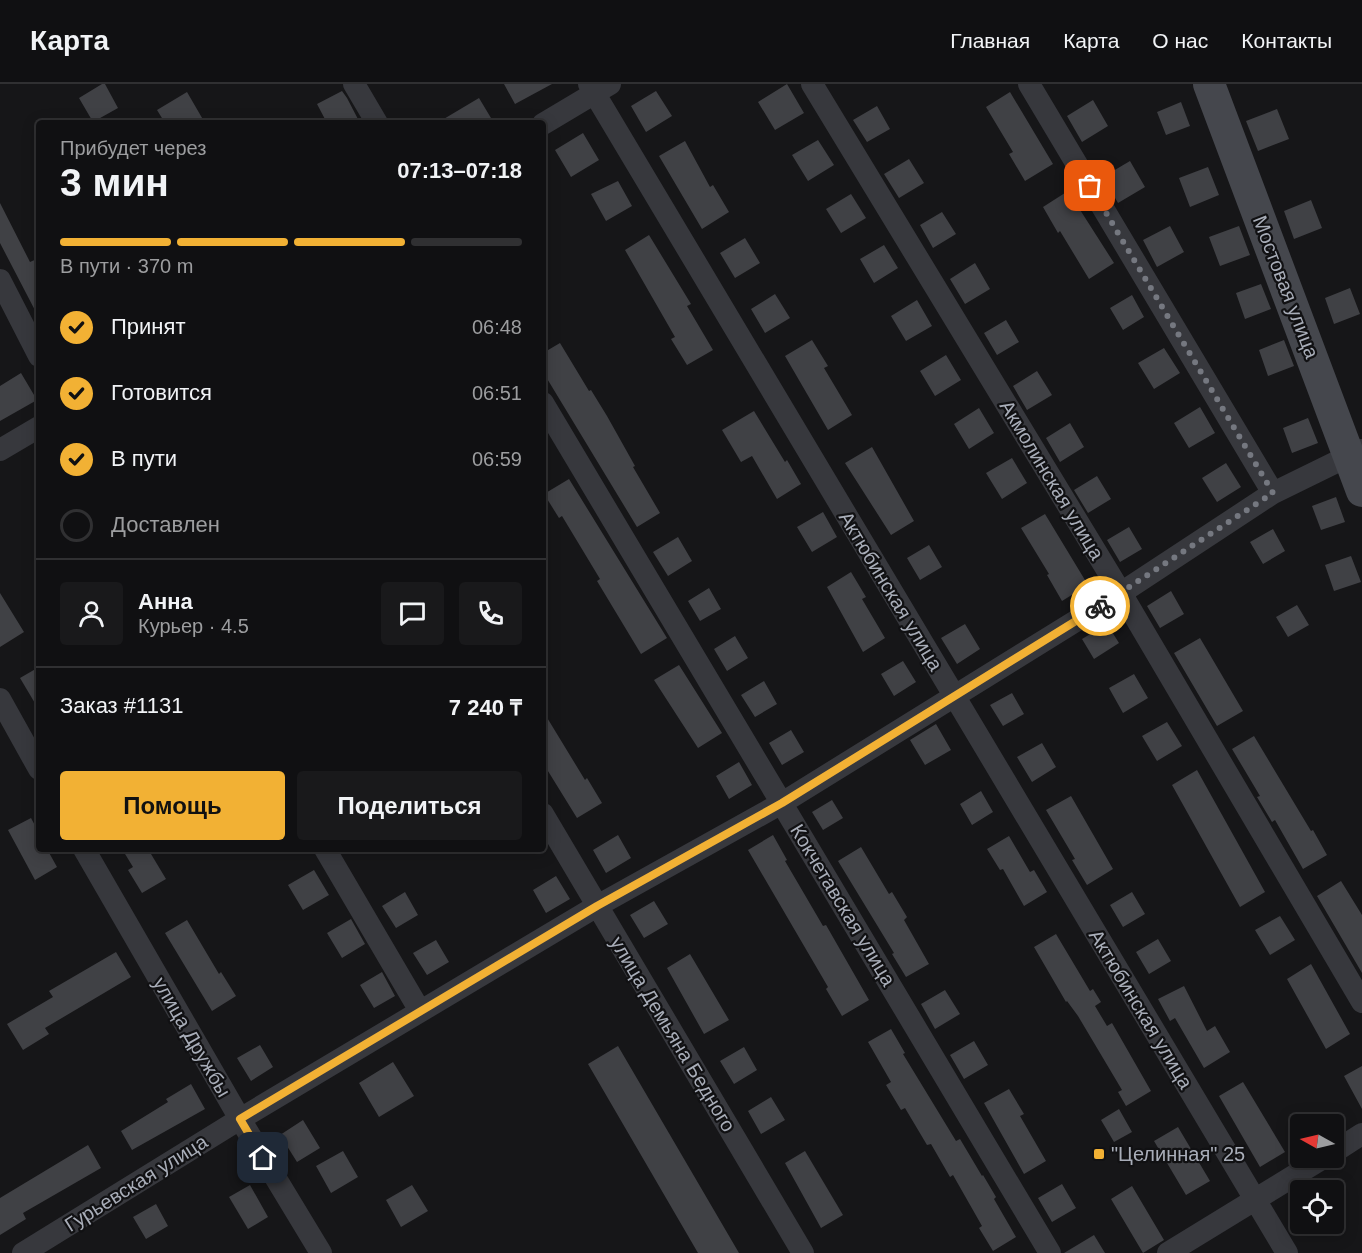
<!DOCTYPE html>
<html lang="ru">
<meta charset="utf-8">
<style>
:root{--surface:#101012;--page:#19191b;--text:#f1f3f6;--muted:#9c9d9f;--line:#303032;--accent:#f2b134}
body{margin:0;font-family:Arial,sans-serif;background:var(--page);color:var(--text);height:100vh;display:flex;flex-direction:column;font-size:22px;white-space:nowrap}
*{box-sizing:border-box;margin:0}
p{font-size:20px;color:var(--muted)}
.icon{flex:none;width:33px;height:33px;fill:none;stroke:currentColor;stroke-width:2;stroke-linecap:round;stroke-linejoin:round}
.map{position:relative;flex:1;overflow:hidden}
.drawer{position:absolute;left:36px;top:36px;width:510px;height:732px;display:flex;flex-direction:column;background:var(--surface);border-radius:6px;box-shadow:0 3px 15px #0003,0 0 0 2px var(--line)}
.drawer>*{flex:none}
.needle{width:39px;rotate:278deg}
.controls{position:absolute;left:1290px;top:1030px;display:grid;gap:12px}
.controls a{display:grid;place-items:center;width:54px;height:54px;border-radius:6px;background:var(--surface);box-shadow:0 3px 15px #0003,0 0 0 2px var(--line);font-size:30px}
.pin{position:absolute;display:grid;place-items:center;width:51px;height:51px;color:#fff;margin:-26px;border-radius:12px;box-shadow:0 3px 9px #0006}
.courier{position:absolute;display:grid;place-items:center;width:60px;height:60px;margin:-30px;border:4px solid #f2b134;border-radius:50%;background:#fff;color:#222;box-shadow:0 2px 8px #0007}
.headline em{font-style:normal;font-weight:600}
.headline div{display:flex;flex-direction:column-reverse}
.headline{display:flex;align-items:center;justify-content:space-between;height:102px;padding:0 24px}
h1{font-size:39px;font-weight:600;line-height:45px}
.bar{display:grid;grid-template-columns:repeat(4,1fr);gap:9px 6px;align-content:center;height:72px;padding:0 24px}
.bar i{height:8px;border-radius:4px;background:var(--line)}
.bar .active{background:var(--accent)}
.bar p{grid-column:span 4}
.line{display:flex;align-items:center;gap:15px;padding:0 24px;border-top:2px solid var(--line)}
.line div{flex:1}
.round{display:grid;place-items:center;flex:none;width:63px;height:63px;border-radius:6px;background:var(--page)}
ol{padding:0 24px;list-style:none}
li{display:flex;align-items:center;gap:18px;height:66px}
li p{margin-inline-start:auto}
li .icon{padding:6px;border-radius:50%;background:var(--accent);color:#111;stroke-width:4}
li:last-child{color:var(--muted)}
li i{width:33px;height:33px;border:3px solid var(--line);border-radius:50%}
.cta{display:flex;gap:12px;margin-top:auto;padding:12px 24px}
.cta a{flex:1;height:69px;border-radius:6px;background:var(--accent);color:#111;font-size:24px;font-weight:600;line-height:69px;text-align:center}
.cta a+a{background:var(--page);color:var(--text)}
header{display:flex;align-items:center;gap:36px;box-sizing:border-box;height:84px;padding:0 30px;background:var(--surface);border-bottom:2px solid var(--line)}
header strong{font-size:28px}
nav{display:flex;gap:33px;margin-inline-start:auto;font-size:21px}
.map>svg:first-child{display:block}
</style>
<header>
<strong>Карта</strong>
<nav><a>Главная</a><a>Карта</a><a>О нас</a><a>Контакты</a></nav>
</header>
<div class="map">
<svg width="1362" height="1169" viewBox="0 0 1362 1169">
<rect width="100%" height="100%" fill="#161618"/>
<!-- building -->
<path fill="#404145" d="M102 0H105L118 24 93 38 79 14Z
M504 0H552L515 20Z
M787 0 804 29 775 46 758 18Z
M342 7 347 14 360 39H327L317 20Z
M656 7 672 32 646 48 631 22Z
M187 8 205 39H165L157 26Z
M1010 8 1053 80 1025 97 1009 70 1013 68 986 23Z
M479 14 494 39H437Z
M1093 16 1108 42 1082 58 1067 32Z
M1181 18 1190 42 1166 51 1157 28Z
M877 22 890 45 867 58 853 36Z
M1277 25 1289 55 1258 67 1246 37Z
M583 49 599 76 571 93 555 66Z
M818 56 834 81 808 97 792 71Z
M685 57 710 103 713 101 729 128 702 145 659 72Z
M909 75 924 99 899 114 884 90Z
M1130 77 1145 103 1118 119 1103 93Z
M1208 83 1219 111 1190 123 1179 94Z
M618 97 632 122 606 137 591 110Z
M1068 107 1114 179 1089 195 1060 147 1058 149 1043 123Z
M851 110 866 134 841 149 826 125Z
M1311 116 1322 144 1294 155 1284 127Z
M0 119 30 178 39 174V234L0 159Z
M942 128 956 150 933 164 920 141Z
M1170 142 1184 168 1157 183 1143 156Z
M1239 142 1250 171 1220 182 1209 153Z
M649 151 691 220 687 222 713 266 687 281 671 255 675 253 625 166Z
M745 154 760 179 735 194 720 169Z
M884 161 898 184 874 199 860 175Z
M975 179 990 205 965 220 950 195Z
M1261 200 1271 225 1245 235 1236 209Z
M1350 204 1360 230 1334 240 1325 214Z
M775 210 790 234 765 249 751 225Z
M1132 211 1144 233 1123 246 1110 224Z
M917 216 932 242 906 257 891 232Z
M1006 236 1019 258 997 271 984 249Z
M812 256 828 282 824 284 852 331 828 346 785 272Z
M1284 256 1294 282 1268 292 1259 266Z
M560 259 589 307 591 306 607 332 635 382 633 383 660 429 637 443 543 288V269Z
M1164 264 1180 289 1154 305 1138 279Z
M946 271 961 296 935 312 920 287Z
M1037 287 1052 311 1027 326 1013 302Z
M21 289 37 316 0 337V302Z
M1200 323 1215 349 1189 364 1174 339Z
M979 324 994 349 969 365 954 340Z
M754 327 785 378 787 376 801 400 777 415 752 372 741 378 722 346Z
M1308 334 1318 359 1292 369 1283 344Z
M1070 339 1084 363 1060 378 1046 354Z
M872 363 914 437 891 451 845 379Z
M1012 374 1027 399 1002 415 986 389Z
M1226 379 1241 403 1217 418 1202 394Z
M1097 392 1111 415 1088 429 1074 406Z
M569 395 667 554 641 570 597 497 600 495 562 432 559 434 544 410Z
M1336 413 1345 438 1321 446 1312 422Z
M823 428 837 453 812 468 797 443Z
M1045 430 1088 501 1062 517 1047 491 1049 490 1021 444Z
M1129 443 1142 465 1120 478 1107 456Z
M1273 445 1285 467 1263 480 1250 458Z
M678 453 692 477 668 492 653 468Z
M929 461 942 483 920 496 907 474Z
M1351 472 1361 498 1334 507 1325 481Z
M851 488 866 513 862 515 885 554 863 568 827 503Z
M709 504 721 525 700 537 688 517Z
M1171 507 1184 530 1160 544 1147 522Z
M0 509 24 548 0 563Z
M1297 521 1309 541 1288 553 1276 533Z
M965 540 980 565 957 580 941 554Z
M1107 540 1119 559 1094 575 1082 555Z
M735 552 748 574 727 587 714 565Z
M1200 554 1243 627 1217 642 1174 569Z
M903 577 916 598 894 612 881 590Z
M679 581 722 649 698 664 654 596Z
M39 583V626L20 594Z
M1134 590 1148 614 1123 629 1109 604Z
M764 597 777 620 755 633 741 611Z
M1012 609 1024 630 1003 642 990 621Z
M543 627 585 696 587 694 602 719 577 734 543 679Z
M1167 638 1182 662 1157 677 1142 652Z
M936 640 951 666 925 681 910 656Z
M791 646 804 668 782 681 769 659Z
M1254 652 1311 747 1313 746 1327 771 1303 785 1275 736 1272 738 1257 713 1260 712 1232 665Z
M1042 659 1056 683 1032 698 1017 673Z
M739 678 752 701 729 715 716 692Z
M1197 686 1265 808 1240 823 1172 701Z
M981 707 993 728 972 741 960 720Z
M1071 712 1113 785 1087 801 1072 776 1075 775 1046 726Z
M832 716 843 734 823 746 812 728Z
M31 734 39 749V765H47L57 783 35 796 8 746Z
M618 751 631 774 606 789 593 766Z
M773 751 787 776 785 777 823 842 826 841 869 916 842 932 826 905 828 903 748 766Z
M1009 752 1030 788 1034 786 1047 808 1024 822 1003 785 1000 786 987 765Z
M861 763 889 810 892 808 907 833 904 836 929 880 906 893 892 870 894 869 838 777Z
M122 765H148L166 795 142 809 128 786 133 783Z
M314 786 329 811 303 826 288 801Z
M556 792 570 815 546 829 533 806Z
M1341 797 1362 831V889L1317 812Z
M405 808 418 831 396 844 382 822Z
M1132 808 1145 830 1123 843 1110 821Z
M654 817 668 840 644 854 630 831Z
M1280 832 1295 856 1270 871 1255 846Z
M351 835 365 860 342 874 327 849Z
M187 836 219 890 221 888 236 912 212 927 165 849Z
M1056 850 1090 907 1093 905 1101 918 1095 922 1107 942 1112 939 1151 1007 1126 1022 1118 1008 1122 1006 1078 932 1067 917 1066 918 1034 863Z
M1158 855 1171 877 1149 890 1136 868Z
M436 856 449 878 427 891 413 869Z
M116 868 131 893 45 944 49 950 23 966 7 940 53 913 49 907Z
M690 870 729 936 704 950 667 884Z
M1311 880 1350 950 1326 965 1287 895Z
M382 888 395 912 374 924 360 901Z
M1184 902 1207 947 1215 942 1230 968 1204 984 1175 934 1170 937 1158 915Z
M945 906 960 930 935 945 921 920Z
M891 945 905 969 903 970 956 1057 960 1055 982 1092 983 1091 996 1113 994 1115 1016 1153 993 1167 979 1144 982 1142 953 1091 950 1093 931 1060 927 1061 905 1024 901 1026 886 1001 891 998 868 958Z
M974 957 988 981 964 995 950 971Z
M260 961 273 983 251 997 237 974Z
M618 962 739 1169H698L588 980Z
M744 963 757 986 734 1000 720 977Z
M393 978 414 1012 379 1033 359 999Z
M1362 982V1025L1344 992Z
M1243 998 1285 1068 1260 1083 1219 1012Z
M191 1000 205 1025 132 1066 121 1047 168 1018 166 1015Z
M1009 1005 1024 1030 1020 1032 1046 1077 1024 1090 984 1019Z
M771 1013 785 1036 761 1050 748 1027Z
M1119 1025 1132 1048 1114 1058 1101 1036Z
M303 1036 320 1064 297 1078 280 1051Z
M1178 1043 1210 1097 1186 1111 1154 1057Z
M88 1061 101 1084 23 1129 26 1135 0 1151V1114Z
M343 1067 358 1093 331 1109 316 1082Z
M805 1067 843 1131 821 1144 785 1079Z
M1062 1100 1076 1124 1052 1138 1038 1114Z
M250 1101 268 1133 248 1145 229 1113Z
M412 1101 428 1127 401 1143 386 1116Z
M1132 1102 1164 1156 1143 1169 1111 1115Z
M156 1120 168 1142 146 1155 133 1133Z
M1094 1151 1105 1169H1064Z"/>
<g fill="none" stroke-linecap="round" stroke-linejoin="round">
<!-- street -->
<path stroke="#37383d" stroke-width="22" d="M354 0 377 39
M589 0 1287 1169
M812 0 1121 509 1362 918
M1029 0 1273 409
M543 40 610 0
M0 196 39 272
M543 319 1050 1169
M0 366 39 343
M0 615 39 685
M543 730 803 1169
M84 765 240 1035 321 1169
M325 765 420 927
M1334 1068 1362 1050
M23 1169 240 1035 597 822 782 719 1121 509 1273 409 1361 366
M1168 1169 1323 1074"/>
<!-- secondary -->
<path stroke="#45474d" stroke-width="32" d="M1209 0 1362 407"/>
</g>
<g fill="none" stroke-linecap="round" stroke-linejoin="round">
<!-- done -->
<path stroke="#757880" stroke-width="6" stroke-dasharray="0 10.8" d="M1090 102 1273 409 1100 522"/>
<!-- route -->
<path stroke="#f2b134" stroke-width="8" d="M263 1074 240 1035 597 822 782 719 1100 522"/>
</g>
<!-- markers -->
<rect fill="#f2b134" stroke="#111113" stroke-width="2" x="1093" y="1064" width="12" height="12" rx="3"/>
<g text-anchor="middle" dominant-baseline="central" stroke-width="4.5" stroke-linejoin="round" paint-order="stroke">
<!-- street labels -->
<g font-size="20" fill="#a8adb8" stroke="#111113">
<text transform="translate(1286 203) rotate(69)">Мостовая улица</text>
<text transform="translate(1052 396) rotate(59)">Акмолинская улица</text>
<text transform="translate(891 507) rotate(59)">Актюбинская улица</text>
<text transform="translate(843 821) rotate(59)">Кокчетавская улица</text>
<text transform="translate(1141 925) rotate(59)">Актюбинская улица</text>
<text transform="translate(673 950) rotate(59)">улица Демьяна Бедного</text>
<text transform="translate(192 953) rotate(60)">улица Дружбы</text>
<text transform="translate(136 1099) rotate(-32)">Гурьевская улица</text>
</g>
<!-- poi labels -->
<g font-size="20" fill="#a8adb8" stroke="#111113" text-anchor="start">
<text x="1111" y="1070">"Целинная" 25</text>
</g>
</g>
</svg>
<div class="controls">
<a><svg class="needle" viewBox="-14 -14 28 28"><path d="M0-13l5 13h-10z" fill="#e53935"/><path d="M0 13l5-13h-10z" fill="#9c9d9f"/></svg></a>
<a><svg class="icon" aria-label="locate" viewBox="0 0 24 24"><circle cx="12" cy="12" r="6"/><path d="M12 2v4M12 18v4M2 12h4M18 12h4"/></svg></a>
</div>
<div class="pin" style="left:1090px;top:102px;background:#ea580c"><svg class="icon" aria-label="bag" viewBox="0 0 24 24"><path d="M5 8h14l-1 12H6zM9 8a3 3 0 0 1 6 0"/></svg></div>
<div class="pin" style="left:263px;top:1074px;background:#1f2937"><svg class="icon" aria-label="home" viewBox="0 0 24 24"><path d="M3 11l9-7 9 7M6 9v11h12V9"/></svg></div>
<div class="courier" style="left:1100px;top:522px"><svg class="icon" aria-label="bike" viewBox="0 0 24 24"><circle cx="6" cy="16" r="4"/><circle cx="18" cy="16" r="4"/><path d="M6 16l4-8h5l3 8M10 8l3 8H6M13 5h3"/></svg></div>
<section class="drawer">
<div class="headline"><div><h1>3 мин</h1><p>Прибудет через</p></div><em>07:13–07:18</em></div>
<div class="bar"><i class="active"></i><i class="active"></i><i class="active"></i><i></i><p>В пути · 370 m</p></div>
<ol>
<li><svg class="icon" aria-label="check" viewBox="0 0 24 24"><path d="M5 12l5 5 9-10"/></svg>Принят<p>06:48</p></li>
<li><svg class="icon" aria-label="check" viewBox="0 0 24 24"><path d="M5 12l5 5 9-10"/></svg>Готовится<p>06:51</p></li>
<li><svg class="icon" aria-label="check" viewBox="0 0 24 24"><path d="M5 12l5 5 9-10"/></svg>В пути<p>06:59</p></li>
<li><i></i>Доставлен</li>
</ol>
<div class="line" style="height:108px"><a class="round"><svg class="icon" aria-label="person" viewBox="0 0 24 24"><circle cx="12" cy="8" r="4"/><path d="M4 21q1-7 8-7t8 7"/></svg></a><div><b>Анна</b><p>Курьер · 4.5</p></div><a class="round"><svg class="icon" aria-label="chat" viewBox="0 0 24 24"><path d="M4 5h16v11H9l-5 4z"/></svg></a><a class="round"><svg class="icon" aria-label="phone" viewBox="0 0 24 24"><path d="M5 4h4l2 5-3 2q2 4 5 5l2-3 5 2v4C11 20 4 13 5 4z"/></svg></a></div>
<div class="line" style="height:78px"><div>Заказ #1131</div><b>7 240 ₸</b></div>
<div class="cta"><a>Помощь</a><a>Поделиться</a></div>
</section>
</div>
